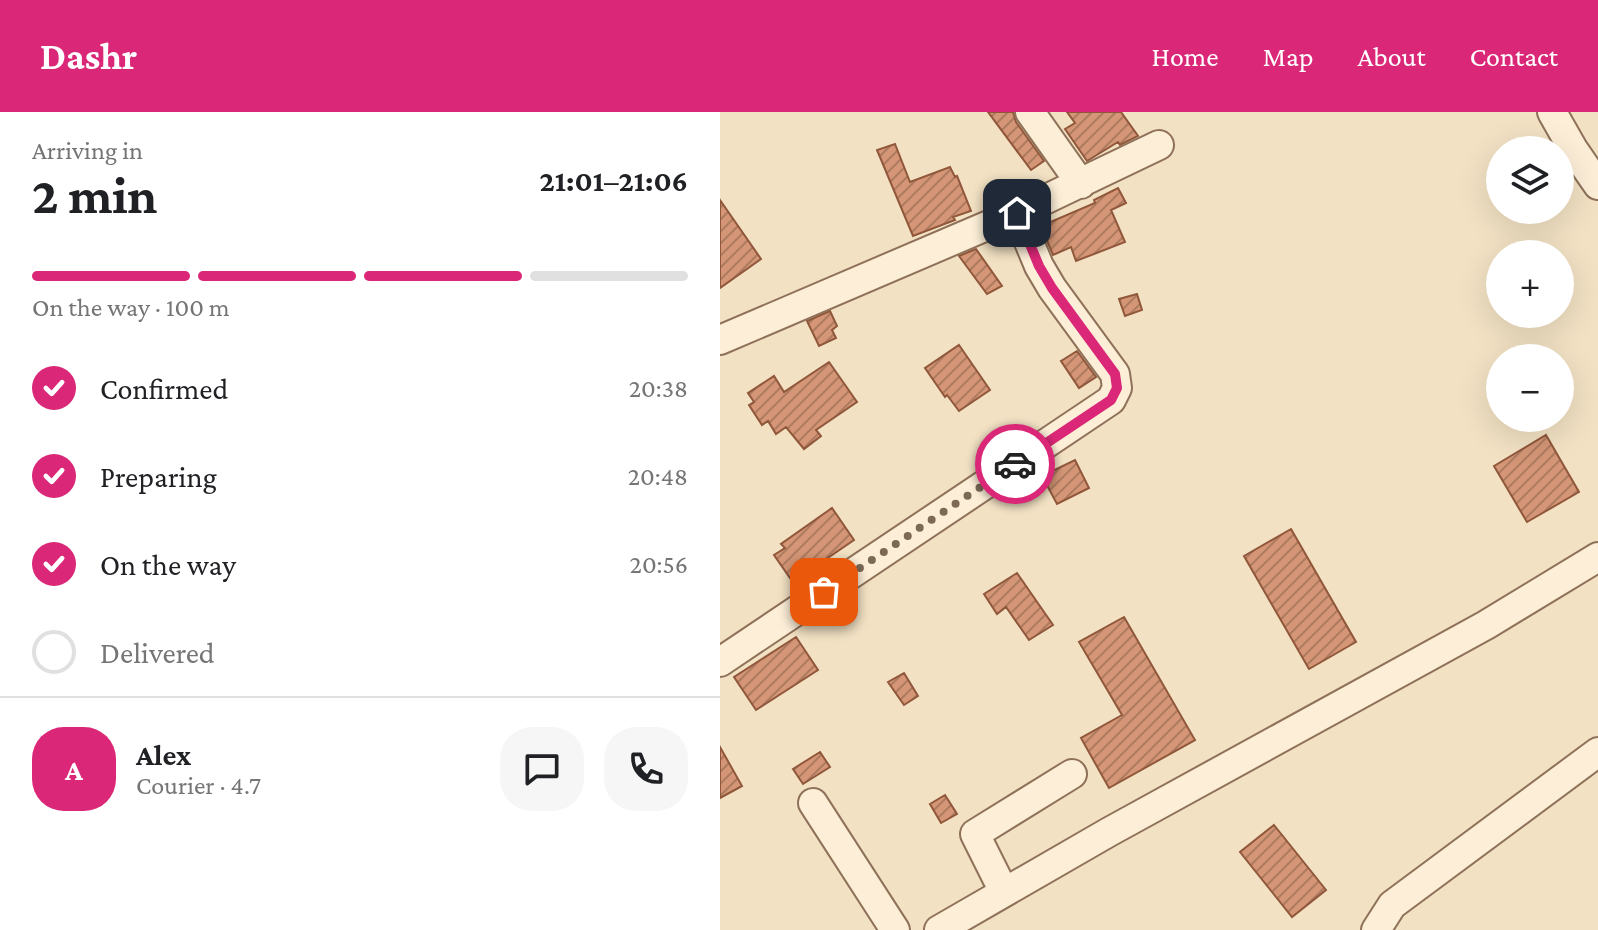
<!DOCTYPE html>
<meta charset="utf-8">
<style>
:root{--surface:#fff;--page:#f6f6f6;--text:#202124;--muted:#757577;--line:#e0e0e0;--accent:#db2777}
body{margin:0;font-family:"Crimson Pro",serif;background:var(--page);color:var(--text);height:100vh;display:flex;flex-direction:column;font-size:30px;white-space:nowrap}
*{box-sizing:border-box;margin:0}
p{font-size:26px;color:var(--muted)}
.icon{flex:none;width:44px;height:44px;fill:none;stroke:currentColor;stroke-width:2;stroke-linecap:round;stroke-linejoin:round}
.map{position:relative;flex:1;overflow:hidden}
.details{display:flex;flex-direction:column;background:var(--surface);width:720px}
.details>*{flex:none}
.tools{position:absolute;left:766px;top:24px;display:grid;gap:16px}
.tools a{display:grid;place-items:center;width:88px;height:88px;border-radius:50%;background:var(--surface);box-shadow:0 8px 32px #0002;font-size:40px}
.pin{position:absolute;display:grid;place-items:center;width:68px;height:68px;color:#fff;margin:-34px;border-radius:16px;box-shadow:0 4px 12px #0006}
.courier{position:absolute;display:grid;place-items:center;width:80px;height:80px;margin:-40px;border:6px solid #db2777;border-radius:50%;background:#fff;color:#222;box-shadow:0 2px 10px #0007}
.head em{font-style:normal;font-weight:700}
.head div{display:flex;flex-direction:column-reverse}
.head{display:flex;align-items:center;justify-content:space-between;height:136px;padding:0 32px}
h1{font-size:52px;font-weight:700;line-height:60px}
.bar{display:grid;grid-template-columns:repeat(4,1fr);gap:12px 8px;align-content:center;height:96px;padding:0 32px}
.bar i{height:10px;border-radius:6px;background:var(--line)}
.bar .active{background:var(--accent)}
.bar p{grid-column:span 4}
.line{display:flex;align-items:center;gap:20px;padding:0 32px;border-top:2px solid var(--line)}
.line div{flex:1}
.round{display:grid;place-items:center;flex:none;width:84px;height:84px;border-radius:32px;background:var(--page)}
ol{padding:0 32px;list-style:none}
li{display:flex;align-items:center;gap:24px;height:88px}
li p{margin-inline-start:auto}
li .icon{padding:8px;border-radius:50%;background:var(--accent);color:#fff;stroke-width:4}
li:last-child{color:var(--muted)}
li i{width:44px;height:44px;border:4px solid var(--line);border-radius:50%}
header{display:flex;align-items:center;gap:48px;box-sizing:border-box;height:112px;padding:0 40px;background:var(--accent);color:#fff}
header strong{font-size:38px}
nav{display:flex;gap:44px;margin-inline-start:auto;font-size:28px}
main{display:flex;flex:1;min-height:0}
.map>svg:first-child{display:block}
</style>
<header>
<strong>Dashr</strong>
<nav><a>Home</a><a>Map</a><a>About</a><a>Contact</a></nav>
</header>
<main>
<section class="details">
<div class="head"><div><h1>2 min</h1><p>Arriving in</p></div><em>21:01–21:06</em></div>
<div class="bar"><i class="active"></i><i class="active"></i><i class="active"></i><i></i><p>On the way · 100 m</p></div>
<ol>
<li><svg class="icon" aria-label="check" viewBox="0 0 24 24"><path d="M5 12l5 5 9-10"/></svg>Confirmed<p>20:38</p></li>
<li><svg class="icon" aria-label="check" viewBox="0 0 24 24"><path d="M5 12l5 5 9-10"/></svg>Preparing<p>20:48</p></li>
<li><svg class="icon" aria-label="check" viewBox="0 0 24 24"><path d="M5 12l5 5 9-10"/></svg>On the way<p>20:56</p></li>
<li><i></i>Delivered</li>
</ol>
<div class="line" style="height:144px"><b class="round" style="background:var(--accent);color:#fff">A</b><div><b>Alex</b><p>Courier · 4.7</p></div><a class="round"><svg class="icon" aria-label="chat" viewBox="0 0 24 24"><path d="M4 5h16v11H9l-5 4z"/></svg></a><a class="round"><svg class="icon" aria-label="phone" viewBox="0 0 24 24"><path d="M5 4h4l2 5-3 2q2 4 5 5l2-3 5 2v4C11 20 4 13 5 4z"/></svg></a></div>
</section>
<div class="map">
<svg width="878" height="818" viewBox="0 0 878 818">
<defs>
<pattern id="building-hatch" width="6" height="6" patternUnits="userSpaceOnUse" patternTransform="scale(2)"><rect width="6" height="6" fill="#d49676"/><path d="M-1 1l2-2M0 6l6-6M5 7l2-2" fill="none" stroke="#ad7b60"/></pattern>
</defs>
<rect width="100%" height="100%" fill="#f2e1c3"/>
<!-- building -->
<path fill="url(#building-hatch)" stroke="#90573b" stroke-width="2" d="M268 0H293L296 10 324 49 311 58Z
M347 0H401L418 24 400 33 398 30 367 49 345 17 355 11Z
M175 32 190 70 230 55 235 65 237 64 251 99 233 105 235 108 193 124 157 38Z
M398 76 406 91 391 98 405 130 356 149 351 135 333 143 321 114 375 91 374 88Z
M0 88 41 147 0 176Z
M256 137 282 174 267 182 239 144Z
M417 182 422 198 405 204 399 187Z
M110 199 117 214 112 218 116 226 99 234 87 209Z
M239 233 270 278 239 299 227 283 225 285 205 256Z
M357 239 376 265 359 276 341 249Z
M109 250 137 290 96 318 101 324 84 337 66 315 56 322 48 309 42 313 29 293 34 290 28 281 54 264 64 280Z
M826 323 859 380 807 410 774 354Z
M355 348 369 376 337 392 322 364Z
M112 396 134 428 102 450 105 454 88 465 83 457 70 466 54 443 65 436 61 432Z
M571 417 636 530 589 557 524 444Z
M297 461 333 513 309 528 286 495 277 502 264 482Z
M404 505 475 628 389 676 361 626 402 603 359 530Z
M76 525 98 558 36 598 14 565Z
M184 561 198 584 184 593 168 570Z
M0 635 22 674 0 686Z
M100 640 110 655 83 672 73 657Z
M225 683 237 702 221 711 210 692Z
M554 713 606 778 572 805 520 740Z"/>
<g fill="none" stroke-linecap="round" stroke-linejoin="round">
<!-- minor casing -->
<g stroke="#8e7158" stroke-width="32">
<path id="minor" d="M310 0 361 72
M832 0 853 37 878 73
M0 228 297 101 439 33
M0 550 391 288 397 276 395 262 332 176 319 154 297 101
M93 691 175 818
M284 780 255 722 352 662
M219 818 389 720 766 513 878 445
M656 818 672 793 878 640"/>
</g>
<!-- minor -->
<use href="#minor" stroke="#fceed7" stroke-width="28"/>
</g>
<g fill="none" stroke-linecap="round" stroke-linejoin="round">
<!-- done -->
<path stroke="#7c6a57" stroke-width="8" stroke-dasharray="0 14.4" d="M104 480 295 352"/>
<!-- route -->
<path stroke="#db2777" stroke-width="10" d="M295 352 391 288 397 276 395 262 332 176 319 154 297 101"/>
</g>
</svg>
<div class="tools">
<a><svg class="icon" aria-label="layers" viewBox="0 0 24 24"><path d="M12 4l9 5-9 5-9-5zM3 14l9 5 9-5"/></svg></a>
<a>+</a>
<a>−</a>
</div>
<div class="pin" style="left:104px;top:480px;background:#ea580c"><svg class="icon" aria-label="bag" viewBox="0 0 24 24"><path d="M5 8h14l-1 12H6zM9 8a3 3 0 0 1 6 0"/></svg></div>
<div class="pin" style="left:297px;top:101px;background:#1f2937"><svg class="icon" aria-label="home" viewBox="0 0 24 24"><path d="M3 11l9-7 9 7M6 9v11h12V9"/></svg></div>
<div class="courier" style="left:295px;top:352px"><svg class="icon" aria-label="car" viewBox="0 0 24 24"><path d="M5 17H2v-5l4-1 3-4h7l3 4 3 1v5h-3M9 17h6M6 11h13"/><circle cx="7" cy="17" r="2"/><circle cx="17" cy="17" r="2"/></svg></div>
</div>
</main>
